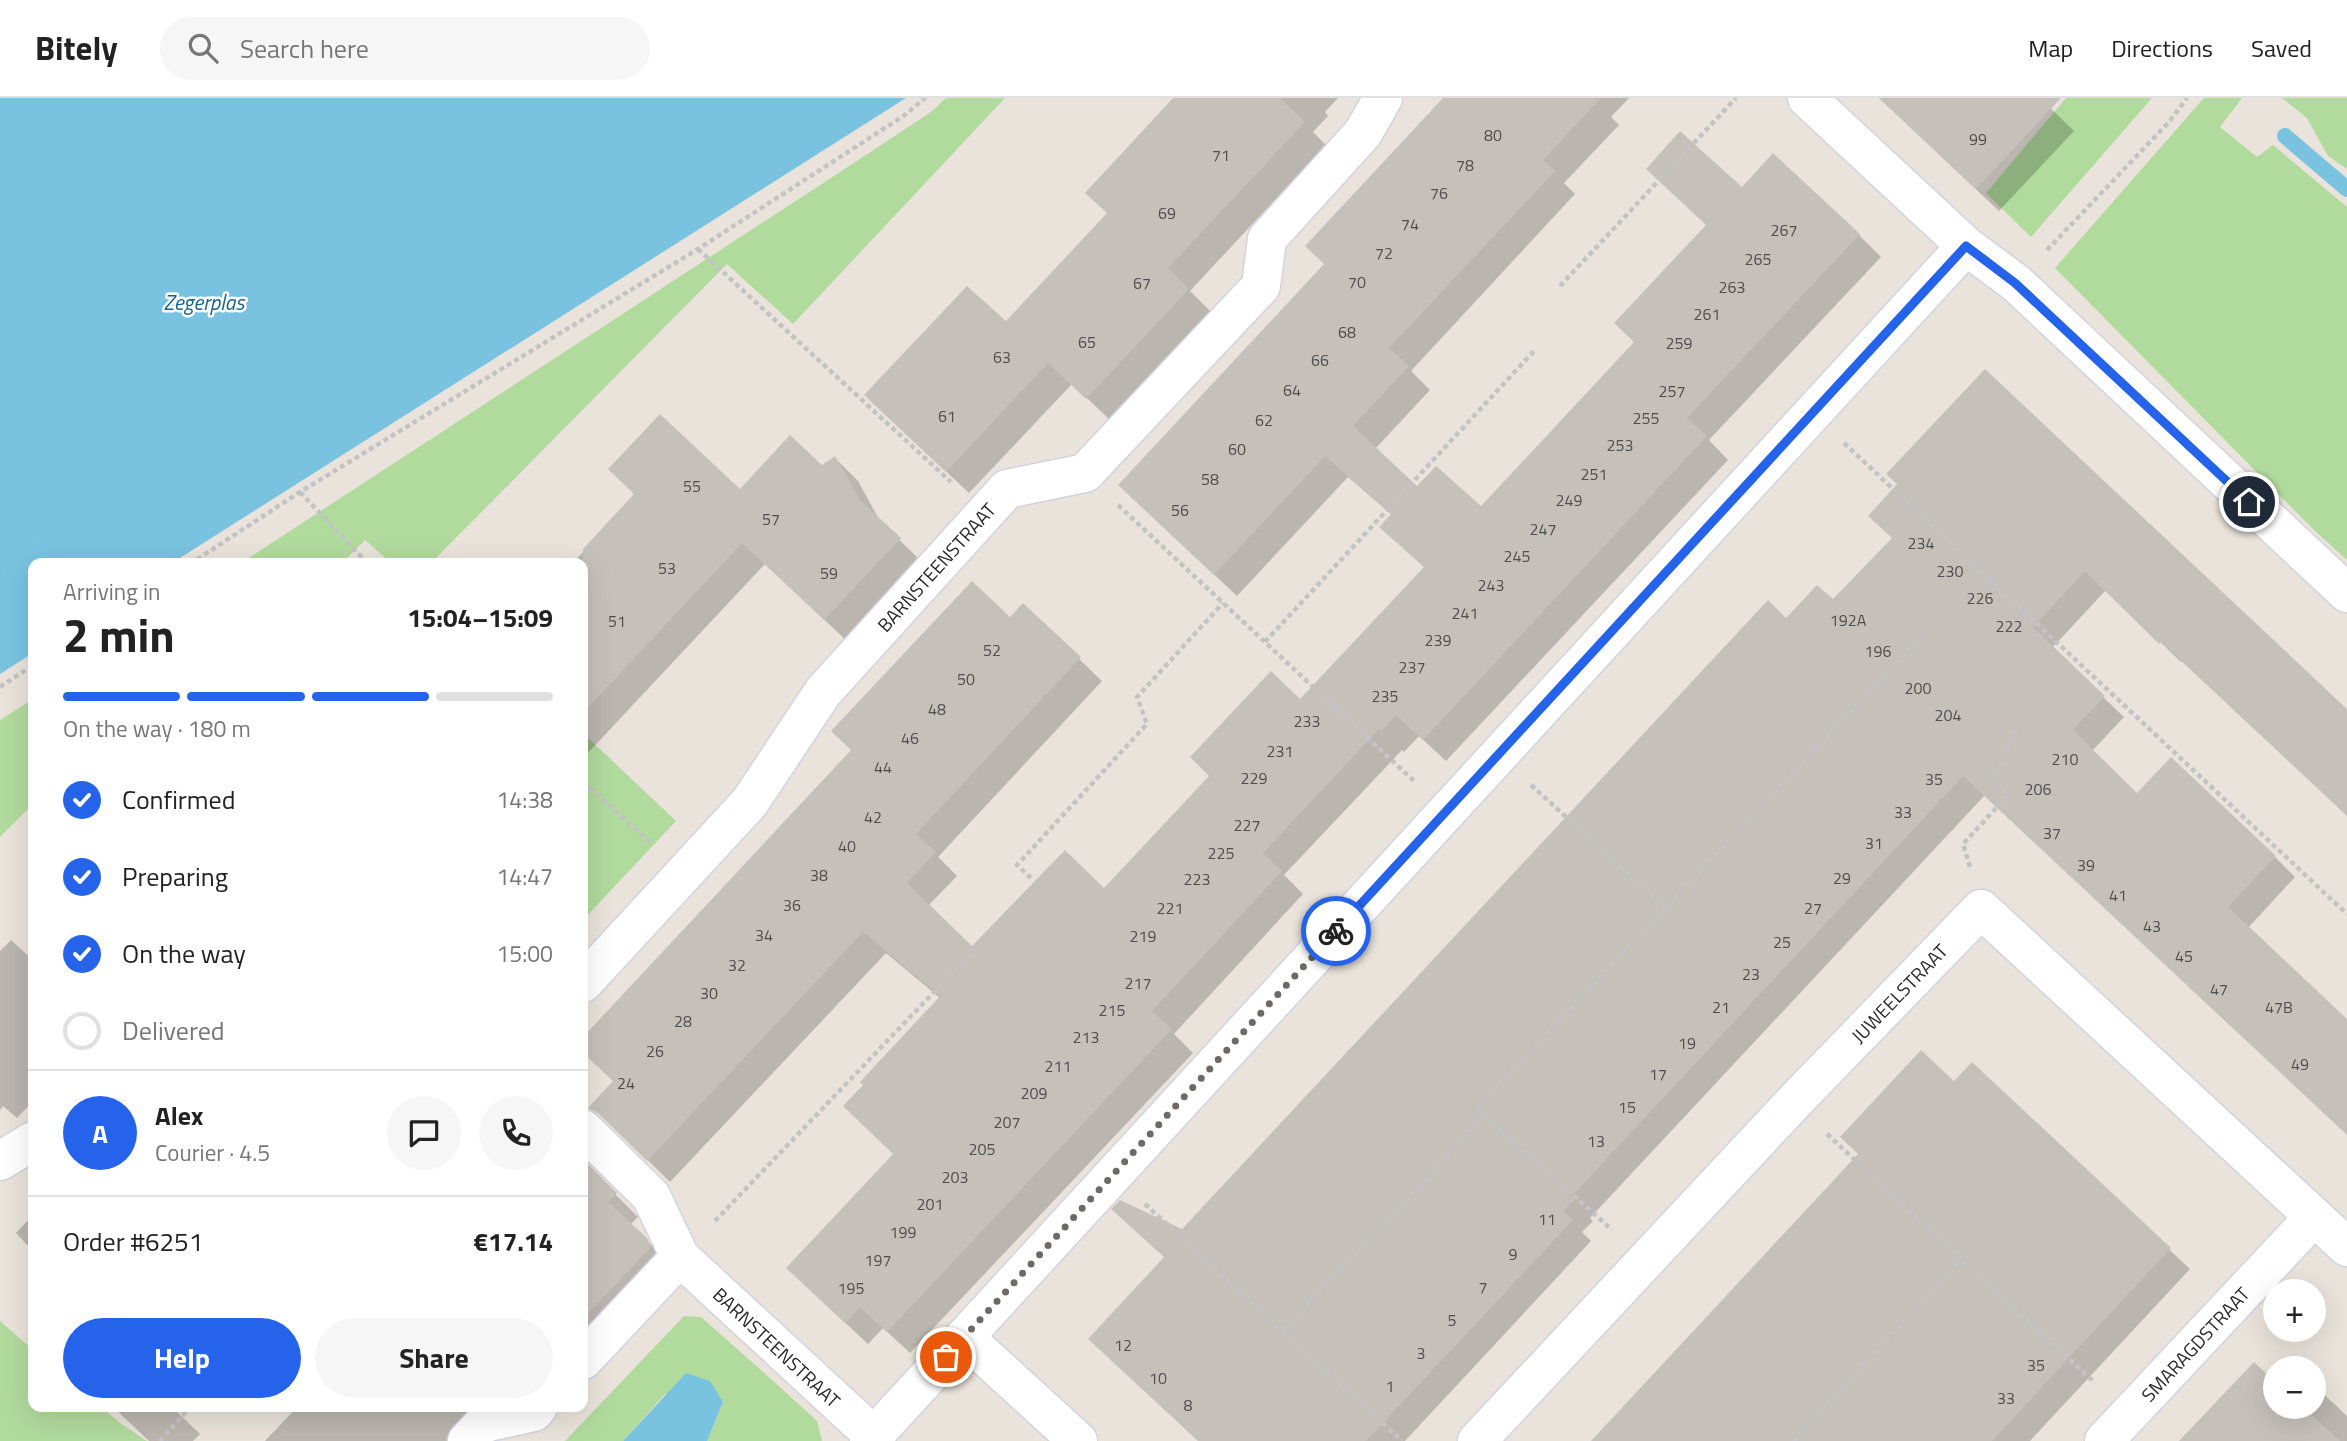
<!DOCTYPE html>
<meta charset="utf-8">
<style>
:root{--surface:#fff;--page:#f6f6f6;--text:#222;--muted:#767676;--line:#e0e0e0;--accent:#2563eb}
body{margin:0;font-family:"Titillium Web",sans-serif;background:var(--page);color:var(--text);height:100vh;display:flex;flex-direction:column;font-size:26px;white-space:nowrap}
*{box-sizing:border-box;margin:0}
p{font-size:23px;color:var(--muted)}
.icon{flex:none;width:38px;height:38px;fill:none;stroke:currentColor;stroke-width:2;stroke-linecap:round;stroke-linejoin:round}
.map{position:relative;flex:1;overflow:hidden}
.details{position:absolute;left:28px;top:460px;width:560px;height:854px;display:flex;flex-direction:column;background:var(--surface);border-radius:14px;box-shadow:0 7px 28px #0002}
.details>*{flex:none}
.controls{position:absolute;left:2263px;top:1181px;display:grid;gap:14px}
.controls a{display:grid;place-items:center;width:63px;height:63px;border-radius:50%;background:var(--surface);box-shadow:0 7px 28px #0002;font-size:35px}
.pin{position:absolute;display:grid;place-items:center;width:60px;height:60px;color:#fff;margin:-30px;border:4px solid #fff;border-radius:50%;box-shadow:0 2px 7px #0007}
.courier{position:absolute;display:grid;place-items:center;width:70px;height:70px;margin:-35px;border:5px solid #2563eb;border-radius:50%;background:#fff;color:#222;box-shadow:0 2px 9px #0007}
.head em{font-style:normal;font-weight:700}
.head div{display:flex;flex-direction:column-reverse}
.head{display:flex;align-items:center;justify-content:space-between;height:119px;padding:0 35px}
h1{font-size:46px;font-weight:700;line-height:52px}
.bar{display:grid;grid-template-columns:repeat(4,1fr);gap:10px 7px;align-content:center;height:84px;padding:0 35px}
.bar i{height:9px;border-radius:5px;background:var(--line)}
.bar .on{background:var(--accent)}
.bar p{grid-column:span 4}
.line{display:flex;align-items:center;gap:18px;padding:0 35px;border-top:2px solid var(--line)}
.line div{flex:1}
.round{display:grid;place-items:center;flex:none;width:74px;height:74px;border-radius:37px;background:var(--page)}
ol{padding:0 35px;list-style:none}
li{display:flex;align-items:center;gap:21px;height:77px}
li p{margin-inline-start:auto}
li .icon{padding:7px;border-radius:50%;background:var(--accent);color:#fff;stroke-width:4}
li:last-child{color:var(--muted)}
li i{width:38px;height:38px;border:4px solid var(--line);border-radius:50%}
.action{display:flex;gap:14px;margin-top:auto;padding:14px 35px}
.action a{flex:1;height:80px;border-radius:42px;background:var(--accent);color:#fff;font-size:28px;font-weight:700;line-height:80px;text-align:center}
.action a+a{background:var(--page);color:var(--text)}
header{display:flex;align-items:center;gap:42px;box-sizing:border-box;height:98px;padding:0 35px;background:var(--surface);border-bottom:2px solid var(--line)}
header strong{font-size:33px}
nav{display:flex;gap:38px;margin-inline-start:auto;font-size:24px}
.search{width:490px;height:63px;background:var(--page);display:flex;align-items:center;gap:18px;box-sizing:border-box;padding:0 24px;border-radius:38px;color:var(--muted);font-size:26px}
.map>svg:first-child{display:block}
</style>
<header>
<strong>Bitely</strong>
<div class="search"><svg class="icon" aria-label="search" viewBox="0 0 24 24"><circle cx="10" cy="10" r="6"/><path d="M15 15l6 6"/></svg>Search here</div>
<nav><a>Map</a><a>Directions</a><a>Saved</a></nav>
</header>
<div class="map">
<svg width="2347" height="1343" viewBox="0 0 2347 1343">
<rect width="100%" height="100%" fill="#e9e3db"/>
<!-- green -->
<path fill="#b1da9d" d="M946 0H1005L793 226 727 166 431 465H391L365 442 342 465H241L863 59 931 14Z
M2066 0H2152L2031 139 1986 95Z
M2204 0H2242L2220 29 2257 59 2273 47 2347 109V462L2313 431 2055 170Z
M2282 0H2347V71L2328 58 2307 20Z
M33 601V706L0 739V622Z
M583 635 676 723 583 822Z
M684 1218 701 1219 771 1281 817 1323 822 1343H707L723 1304 665 1296 623 1343H565Z
M0 1223 33 1252V1309H101L120 1325 147 1343H0Z"/>
<!-- water -->
<path fill="#79c3e1" d="M0 0H906L172 465 33 466V555L0 576Z
M686 1275 710 1283 723 1304 707 1343H623Z"/>
<!-- shadow -->
<path fill="#0003" d="M1176 0H1338L1325 14 1328 18 1313 34 1326 47 1190 193 1211 214 1110 322 1072 286 969 395 889 320 1006 226 1108 116Z
M1444 0H1629L1611 19 1619 27 1564 85 1575 96 1411 273 1430 292 1375 351 1417 391 1481 410 1636 244 1742 92 1859 137 1881 159 1709 342 1728 362 1446 663 1419 638 1404 654 1402 652 1284 777 1303 796 1174 936 1193 955 910 1255 883 1230 868 1246 811 1193 895 1056 940 900 886 855 670 1084 604 1019 615 983 583 953V941L853 652 1010 521 1023 507 1102 583 938 759 957 778 928 808 972 851 1104 792 1300 603 1425 470 1382 429 1392 417 1348 379 1237 498 1142 409 1326 167Z
M1879 0H2040L2074 33 1999 113Z
M1985 273 2347 612V717L2182 563 2181 564 2106 492 2052 550 2124 619 2092 653 2138 697 2275 759 2295 779 2248 830 2347 923V1035L1985 697 1590 1120 1593 1123 1582 1134 1591 1143 1405 1343H1199L1165 1160 1182 1133 1786 523 1833 504 1893 441 1899 387Z
M835 360 858 383 880 423 922 464 847 543 765 466 586 657 583 654V466H572L636 397 740 393 822 369Z
M11 842 33 862V1003L17 1020 3 1008 0 1012V853Z
M1972 966 2190 1171 2030 1343H1593Z
M583 1064 638 1119 630 1127 669 1164 583 1268Z
M33 1117V1153L16 1135Z
M2275 1286V1309H2314V1287L2347 1318V1343H2182Z
M113 1309H172L200 1336 193 1343H149Z
M297 1309H508L476 1343H265Z"/>
<g fill="none" stroke-linecap="round" stroke-linejoin="round">
<!-- stream -->
<path stroke="#79c3e1" stroke-width="16" d="M2285 38 2347 91"/>
</g>
<!-- building -->
<path fill="#c5c1ba" d="M1173 0H1280L1305 24 1168 170 1189 191 1086 301 1048 265 946 374 864 297 967 188 1006 223 1107 115 1085 95Z
M1443 0H1601L1543 62 1555 73 1389 250 1409 268 1353 328 1417 388 1436 368 1481 408 1634 244 1614 225 1706 127 1646 71 1680 33 1742 89 1773 55 1860 136 1687 320 1707 338 1423 642 1396 617 1381 633 1379 631 1263 755 1282 773 1152 913 1172 931 887 1234 860 1209 845 1225 786 1170 893 1056 843 1008 863 987 860 984 940 898 863 834 647 1063 598 1015 588 1010 613 983 583 955V939L851 652 831 633 972 483 1010 519 1023 505 1081 559 916 736 936 754 907 785 972 848 1065 752 1104 790 1209 678 1190 659 1271 573 1300 601 1424 469 1379 429 1391 416 1325 358 1214 477 1118 387 1324 166 1305 148Z
M1879 0H2061L1976 91Z
M1985 271 2347 611V718L2161 544 2159 546 2085 473 2033 529 2105 598 2073 632 2137 695 2171 659 2276 758 2228 809 2347 921V1037L1963 678 1571 1099 1574 1102 1563 1113 1573 1122 1366 1343H1198L1088 1241 1164 1159 1111 1111 1120 1102 1182 1131 1768 502 1786 520 1817 487 1833 501 1892 440 1868 418 1897 386 1886 376Z
M660 316 740 391 790 337 822 367 835 358 860 402 901 440 824 522 742 445 583 615V451L634 396 608 371Z
M1921 952 1954 983 1972 964 2171 1150 1992 1343H1591L1858 1056 1840 1039Z
M583 1061 617 1095 608 1104 647 1140 651 1149 583 1221Z
M2254 1264 2275 1284V1309H2303L2340 1343H2179Z"/>
<g fill="none" stroke-linecap="round" stroke-linejoin="round">
<!-- street casing -->
<g stroke="#d1d3e0" stroke-width="41">
<path id="street" d="M1807 0 1966 148 2016 185 2347 495
M583 885 750 704 823 594 1007 391 1085 375 1261 188 1267 141 1363 35 1383 0
M583 1031 651 1098 680 1159 874 1338
M0 1063 33 1043
M964 1239 1078 1343
M583 1262 680 1159
M467 1343 484 1325 534 1314 538 1309
M869 1343 1966 148
M1477 1343 1793 1005 1981 811 2347 1149
M2104 1343 2314 1119"/>
</g>
<!-- path -->
<path stroke="#c3c3c3" stroke-width="4.5" stroke-dasharray="5 3.5" stroke-linecap="butt" d="M698 151 951 384
M2047 152 2169 24 2187 0
M1560 188 1736 0
M1844 345 2347 816
M300 394 368 466
M1118 407 1414 683
M190 466 300 394 698 151 905 17 925 0
M1265 544 1534 253
M0 589 33 567
M583 684 650 744
M1531 687 1665 809
M1970 769 1963 746 2008 697 1993 682 2018 628
M1031 780 1017 767 1147 626 1137 599 1223 505
M1485 1018 1612 1132
M1827 1036 2095 1285
M1145 1106 1402 1343
M715 1123 977 849
M1283 1232 1485 1018 1476 1011 1923 537
M160 1343 190 1309
M1793 1343 1961 1162"/>
<!-- street -->
<use href="#street" stroke="#fff" stroke-width="38"/>
</g>
<g fill="none" stroke-linecap="round" stroke-linejoin="round">
<!-- done -->
<path stroke="#6c6967" stroke-width="7" stroke-dasharray="0 12.6" d="M946 1259 1336 833"/>
<!-- route -->
<path stroke="#2563eb" stroke-width="9" d="M1336 833 1966 148 2015 185 2249 404"/>
</g>
<g text-anchor="middle" dominant-baseline="central" stroke-width="5" stroke-linejoin="round" paint-order="stroke">
<!-- number labels -->
<g font-size="16" fill="#4f4e4c">
<text x="1493" y="37">80</text>
<text x="1978" y="41">99</text>
<text x="1221" y="57">71</text>
<text x="1465" y="67">78</text>
<text x="1439" y="95">76</text>
<text x="1167" y="115">69</text>
<text x="1410" y="126">74</text>
<text x="1784" y="132">267</text>
<text x="1384" y="155">72</text>
<text x="1758" y="161">265</text>
<text x="1357" y="184">70</text>
<text x="1142" y="185">67</text>
<text x="1732" y="189">263</text>
<text x="1707" y="216">261</text>
<text x="1347" y="234">68</text>
<text x="1087" y="244">65</text>
<text x="1679" y="245">259</text>
<text x="1002" y="259">63</text>
<text x="1320" y="262">66</text>
<text x="1292" y="292">64</text>
<text x="1672" y="293">257</text>
<text x="947" y="318">61</text>
<text x="1646" y="320">255</text>
<text x="1264" y="322">62</text>
<text x="1620" y="347">253</text>
<text x="1237" y="351">60</text>
<text x="1594" y="376">251</text>
<text x="1210" y="381">58</text>
<text x="692" y="388">55</text>
<text x="1569" y="402">249</text>
<text x="1180" y="412">56</text>
<text x="771" y="421">57</text>
<text x="1543" y="431">247</text>
<text x="1921" y="445">234</text>
<text x="1517" y="458">245</text>
<text x="667" y="470">53</text>
<text x="1950" y="473">230</text>
<text x="829" y="475">59</text>
<text x="1491" y="487">243</text>
<text x="1980" y="500">226</text>
<text x="1465" y="515">241</text>
<text x="1848" y="522">192A</text>
<text x="617" y="523">51</text>
<text x="2009" y="528">222</text>
<text x="1438" y="542">239</text>
<text x="992" y="552">52</text>
<text x="1878" y="553">196</text>
<text x="1412" y="569">237</text>
<text x="966" y="581">50</text>
<text x="1918" y="590">200</text>
<text x="1385" y="598">235</text>
<text x="937" y="611">48</text>
<text x="1948" y="617">204</text>
<text x="1307" y="623">233</text>
<text x="910" y="640">46</text>
<text x="1280" y="653">231</text>
<text x="2065" y="661">210</text>
<text x="883" y="669">44</text>
<text x="1254" y="680">229</text>
<text x="1934" y="681">35</text>
<text x="2038" y="691">206</text>
<text x="1903" y="714">33</text>
<text x="873" y="719">42</text>
<text x="1247" y="727">227</text>
<text x="2052" y="735">37</text>
<text x="1874" y="745">31</text>
<text x="847" y="748">40</text>
<text x="1221" y="755">225</text>
<text x="2086" y="767">39</text>
<text x="819" y="777">38</text>
<text x="1842" y="780">29</text>
<text x="1197" y="781">223</text>
<text x="2118" y="797">41</text>
<text x="792" y="807">36</text>
<text x="1170" y="810">221</text>
<text x="1813" y="810">27</text>
<text x="2152" y="828">43</text>
<text x="764" y="837">34</text>
<text x="1143" y="838">219</text>
<text x="1782" y="844">25</text>
<text x="2184" y="858">45</text>
<text x="737" y="867">32</text>
<text x="1751" y="876">23</text>
<text x="1138" y="885">217</text>
<text x="2219" y="891">47</text>
<text x="709" y="895">30</text>
<text x="1721" y="909">21</text>
<text x="2279" y="909">47B</text>
<text x="1112" y="912">215</text>
<text x="683" y="923">28</text>
<text x="1086" y="939">213</text>
<text x="1687" y="945">19</text>
<text x="655" y="953">26</text>
<text x="2300" y="966">49</text>
<text x="1058" y="968">211</text>
<text x="1658" y="976">17</text>
<text x="626" y="985">24</text>
<text x="1034" y="995">209</text>
<text x="1627" y="1009">15</text>
<text x="1007" y="1024">207</text>
<text x="1596" y="1043">13</text>
<text x="982" y="1051">205</text>
<text x="955" y="1079">203</text>
<text x="930" y="1106">201</text>
<text x="1547" y="1121">11</text>
<text x="903" y="1134">199</text>
<text x="1513" y="1156">9</text>
<text x="878" y="1162">197</text>
<text x="1483" y="1189">7</text>
<text x="851" y="1190">195</text>
<text x="1452" y="1222">5</text>
<text x="1123" y="1247">12</text>
<text x="1421" y="1255">3</text>
<text x="2036" y="1267">35</text>
<text x="1158" y="1280">10</text>
<text x="1390" y="1288">1</text>
<text x="2006" y="1300">33</text>
<text x="1188" y="1307">8</text>
</g>
<!-- street labels -->
<g font-size="19" fill="#282828" stroke="#fff">
<text transform="translate(936 469) rotate(-48)">BARNSTEENSTRAAT</text>
<text transform="translate(1899 895) rotate(-46)">JUWEELSTRAAT</text>
<text transform="translate(2195 1246) rotate(-47)">SMARAGDSTRAAT</text>
<text transform="translate(777 1249) rotate(43)">BARNSTEENSTRAAT</text>
</g>
<!-- water labels -->
<g font-size="21" font-style="italic" fill="#1b6289" stroke="#fff">
<text x="204" y="204">Zegerplas</text>
</g>
</g>
</svg>
<div class="controls">
<a>+</a>
<a>−</a>
</div>
<div class="pin" style="left:946px;top:1259px;background:#ea580c"><svg class="icon" aria-label="bag" viewBox="0 0 24 24"><path d="M5 8h14l-1 12H6zM9 8a3 3 0 0 1 6 0"/></svg></div>
<div class="pin" style="left:2249px;top:404px;background:#1f2937"><svg class="icon" aria-label="home" viewBox="0 0 24 24"><path d="M3 11l9-7 9 7M6 9v11h12V9"/></svg></div>
<div class="courier" style="left:1336px;top:833px"><svg class="icon" aria-label="bike" viewBox="0 0 24 24"><circle cx="6" cy="16" r="4"/><circle cx="18" cy="16" r="4"/><path d="M6 16l4-8h5l3 8M10 8l3 8H6M13 5h3"/></svg></div>
<section class="details">
<div class="head"><div><h1>2 min</h1><p>Arriving in</p></div><em>15:04–15:09</em></div>
<div class="bar"><i class="on"></i><i class="on"></i><i class="on"></i><i></i><p>On the way · 180 m</p></div>
<ol>
<li><svg class="icon" aria-label="check" viewBox="0 0 24 24"><path d="M5 12l5 5 9-10"/></svg>Confirmed<p>14:38</p></li>
<li><svg class="icon" aria-label="check" viewBox="0 0 24 24"><path d="M5 12l5 5 9-10"/></svg>Preparing<p>14:47</p></li>
<li><svg class="icon" aria-label="check" viewBox="0 0 24 24"><path d="M5 12l5 5 9-10"/></svg>On the way<p>15:00</p></li>
<li><i></i>Delivered</li>
</ol>
<div class="line" style="height:126px"><b class="round" style="background:var(--accent);color:#fff">A</b><div><b>Alex</b><p>Courier · 4.5</p></div><a class="round"><svg class="icon" aria-label="chat" viewBox="0 0 24 24"><path d="M4 5h16v11H9l-5 4z"/></svg></a><a class="round"><svg class="icon" aria-label="phone" viewBox="0 0 24 24"><path d="M5 4h4l2 5-3 2q2 4 5 5l2-3 5 2v4C11 20 4 13 5 4z"/></svg></a></div>
<div class="line" style="height:91px"><div>Order #6251</div><b>€17.14</b></div>
<div class="action"><a>Help</a><a>Share</a></div>
</section>
</div>
